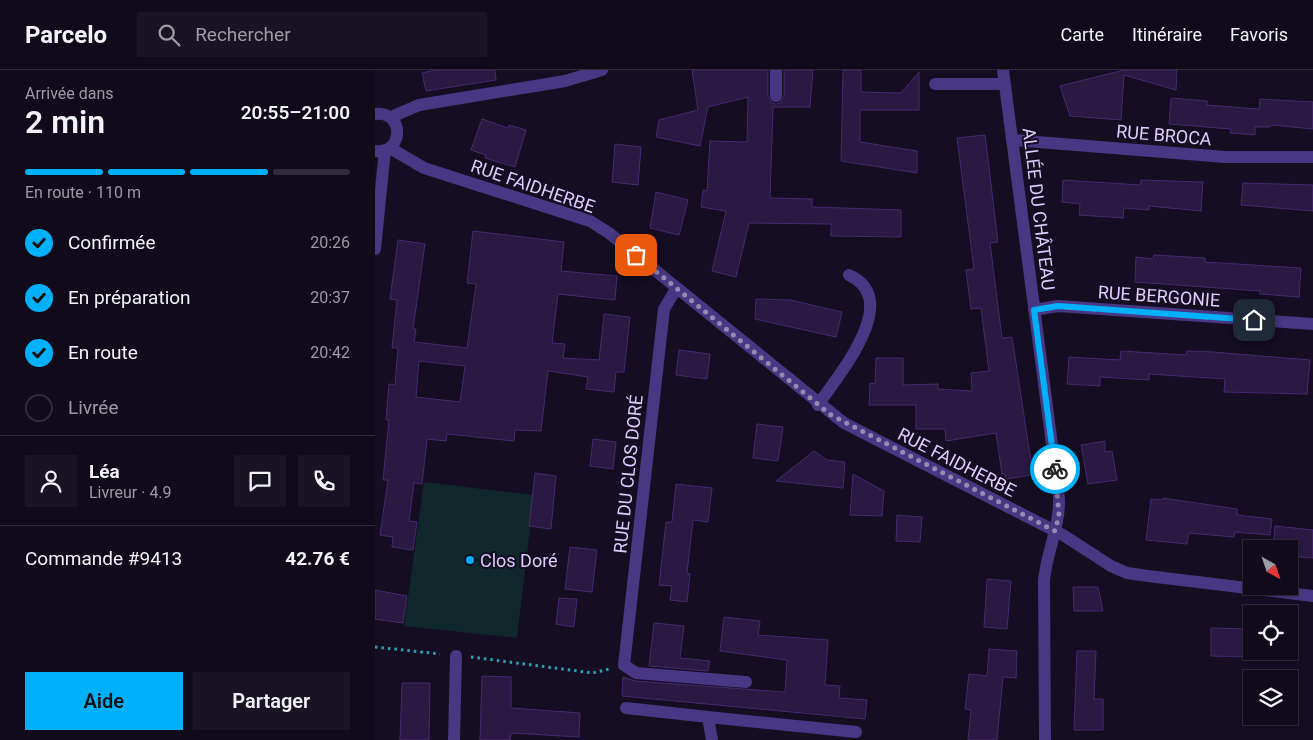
<!DOCTYPE html>
<html lang="fr">
<meta charset="utf-8">
<style>
:root{--surface:#100a1a;--page:#191323;--text:#f1f3f6;--muted:#9c9aa2;--line:#302b39;--accent:#00b0f9}
body{margin:0;font-family:Roboto,sans-serif;background:var(--page);color:var(--text);height:100vh;display:flex;flex-direction:column;font-size:19px;white-space:nowrap}
*{box-sizing:border-box;margin:0}
p{font-size:16px;color:var(--muted)}
.icon{flex:none;width:28px;height:28px;fill:none;stroke:currentColor;stroke-width:2;stroke-linecap:round;stroke-linejoin:round}
.map{position:relative;flex:1;overflow:hidden}
.side{display:flex;flex-direction:column;background:var(--surface);width:375px}
.side>*{flex:none}
.needle{width:32px;rotate:140deg}
.fabs{position:absolute;left:868px;top:470px;display:grid;gap:10px}
.fabs a{display:grid;place-items:center;width:55px;height:55px;border-radius:0px;background:var(--surface);box-shadow:0 1px 4px #0004,0 0 0 1px var(--line);font-size:25px}
.pin{position:absolute;display:grid;place-items:center;width:42px;height:42px;color:#fff;margin:-21px;border-radius:10px;box-shadow:0 2px 8px #0006}
.courier{position:absolute;display:grid;place-items:center;width:50px;height:50px;margin:-25px;border:4px solid #00b0f9;border-radius:50%;background:#fff;color:#222;box-shadow:0 1px 6px #0007}
.overview em{font-style:normal;font-weight:600}
.overview div{display:flex;flex-direction:column-reverse}
.overview{display:flex;align-items:center;justify-content:space-between;height:85px;padding:0 25px}
h1{font-size:32px;font-weight:600;line-height:38px}
.bar{display:grid;grid-template-columns:repeat(4,1fr);gap:8px 5px;align-content:center;height:60px;padding:0 25px}
.bar i{height:6px;border-radius:4px;background:var(--line)}
.bar .active{background:var(--accent)}
.bar p{grid-column:span 4}
.line{display:flex;align-items:center;gap:12px;padding:0 25px;border-top:1px solid var(--line)}
.line div{flex:1}
.round{display:grid;place-items:center;flex:none;width:52px;height:52px;border-radius:0px;background:var(--page)}
ol{padding:0 25px;list-style:none}
li{display:flex;align-items:center;gap:15px;height:55px}
li p{margin-inline-start:auto}
li .icon{padding:5px;border-radius:50%;background:var(--accent);color:#111;stroke-width:4}
li:last-child{color:var(--muted)}
li i{width:28px;height:28px;border:2px solid var(--line);border-radius:50%}
.button{display:flex;gap:10px;margin-top:auto;padding:10px 25px}
.button a{flex:1;height:58px;border-radius:0px;background:var(--accent);color:#111;font-size:20px;font-weight:600;line-height:58px;text-align:center}
.button a+a{background:var(--page);color:var(--text)}
header{display:flex;align-items:center;gap:30px;box-sizing:border-box;height:70px;padding:0 25px;background:var(--surface);border-bottom:1px solid var(--line)}
header strong{font-size:24px}
nav{display:flex;gap:28px;margin-inline-start:auto;font-size:18px}
.search{width:350px;height:45px;background:var(--page);display:flex;align-items:center;gap:12px;box-sizing:border-box;padding:0 18px;border-radius:0px;color:var(--muted);font-size:19px}
main{display:flex;flex:1;min-height:0}
.map>svg:first-child{display:block}
</style>
<header>
<strong>Parcelo</strong>
<div class="search"><svg class="icon" aria-label="search" viewBox="0 0 24 24"><circle cx="10" cy="10" r="6"/><path d="M15 15l6 6"/></svg>Rechercher</div>
<nav><a>Carte</a><a>Itinéraire</a><a>Favoris</a></nav>
</header>
<main>
<section class="side">
<div class="overview"><div><h1>2 min</h1><p>Arrivée dans</p></div><em>20:55–21:00</em></div>
<div class="bar"><i class="active"></i><i class="active"></i><i class="active"></i><i></i><p>En route · 110 m</p></div>
<ol>
<li><svg class="icon" aria-label="check" viewBox="0 0 24 24"><path d="M5 12l5 5 9-10"/></svg>Confirmée<p>20:26</p></li>
<li><svg class="icon" aria-label="check" viewBox="0 0 24 24"><path d="M5 12l5 5 9-10"/></svg>En préparation<p>20:37</p></li>
<li><svg class="icon" aria-label="check" viewBox="0 0 24 24"><path d="M5 12l5 5 9-10"/></svg>En route<p>20:42</p></li>
<li><i></i>Livrée</li>
</ol>
<div class="line" style="height:90px"><a class="round"><svg class="icon" aria-label="person" viewBox="0 0 24 24"><circle cx="12" cy="8" r="4"/><path d="M4 21q1-7 8-7t8 7"/></svg></a><div><b>Léa</b><p>Livreur · 4.9</p></div><a class="round"><svg class="icon" aria-label="chat" viewBox="0 0 24 24"><path d="M4 5h16v11H9l-5 4z"/></svg></a><a class="round"><svg class="icon" aria-label="phone" viewBox="0 0 24 24"><path d="M5 4h4l2 5-3 2q2 4 5 5l2-3 5 2v4C11 20 4 13 5 4z"/></svg></a></div>
<div class="line" style="height:65px"><div>Commande #9413</div><b>42.76 €</b></div>
<div class="button"><a>Aide</a><a>Partager</a></div>
</section>
<div class="map">
<svg width="938" height="670" viewBox="0 0 938 670">
<rect width="100%" height="100%" fill="#150d22"/>
<!-- garden -->
<path fill="#10282c" d="M49 412 159 425 142 568 29 556Z"/>
<!-- building -->
<path fill="#2a1943" stroke="#462a70" fill-rule="evenodd" d="M60 0H120L121 10 51 21 47 3Z
M317 0H393V26L397 33 401 34 405 33 409 26V0H438L435 37H398L395 128 437 129V137L526 140V167L456 166V154L374 153 361 207 337 201 351 141 326 137 328 120 332 121 335 71 372 72 373 27 333 37 325 76 281 67 284 50 323 40Z
M468 0H486V22L526 23 544 2V40H485V72L542 81V103L466 91Z
M749 0H802L801 20 749 5 746 50 695 46 685 16Z
M796 28 832 31V35L884 39 885 29 938 32V59L896 55 895 57H880V65L855 63 856 59 794 54Z
M107 49 133 58 134 55 151 60 140 97 110 88 111 85 96 80Z
M610 65 623 172 615 173 627 268 637 267 658 405 631 409 630 404H627L621 363 571 371 570 359H541V335H494L495 313 500 314 501 288H528V315L563 314V319L597 321 596 303 614 301 606 238 596 239 591 200 599 199 582 68Z
M240 74 266 77 263 115 237 112Z
M688 110 765 115 766 110 828 112 826 141 774 136V140L749 138 748 148 704 145 705 134 687 132Z
M868 113 938 115V141L866 135Z
M281 122 313 130 304 165 275 158Z
M98 161 189 172 186 201 242 206 240 230 183 224 177 273 190 274 188 288 224 290 229 244 255 247 249 302H241L239 322 211 319 213 307 173 301 166 361 140 360 139 371 72 364 71 371 52 369 47 414 39 413 34 451 42 452 38 480 17 477 18 467 5 465 13 410H8L14 350H11L14 314 20 315 23 278H17L22 230 15 229 23 170 50 174 38 259H41L39 272 92 278 101 214 92 213ZM44 291 90 296 85 332 41 327Z
M779 185 830 188V192L926 198 924 227 885 224V221L760 212 761 187 778 189Z
M381 229 415 230 467 242 461 267 380 249Z
M304 280 335 284 332 309 301 305Z
M746 281 811 285 812 281 838 282 935 290 932 324 849 322 850 309 774 304V310L725 307V316L692 314 694 287 745 290Z
M382 354 408 357 403 391 378 388Z
M218 369 241 372 238 399 215 396Z
M730 371V382L737 381 742 410 713 414 706 375Z
M439 381 452 390 470 392 468 418 401 411Z
M160 403 181 406 176 459 154 456Z
M478 404 509 421 507 446 475 445Z
M301 414 337 418 333 452 318 450 312 503 315 504 312 532 295 530 297 516 284 515 291 452H297Z
M788 428 862 439V445L897 449 895 465 860 462 859 467 814 463 812 474 771 470 776 429 788 430Z
M522 445 547 447 545 472 521 471Z
M900 456 938 460V488L914 486V479H898Z
M195 477 222 480 217 522 190 519Z
M612 509 636 511 632 559 609 557Z
M698 517H723L728 541H699Z
M0 520 32 526 28 553 0 549Z
M184 528 202 529 199 557 181 554Z
M349 547 385 551 383 565 453 570 450 615 465 616 464 628 492 630 490 649 247 626 248 607 260 611 410 622 412 590 345 581Z
M279 553 309 556 305 588 335 591 333 601 274 596Z
M836 558 876 559 875 587 836 586Z
M614 579 642 581 641 608 628 607 622 670H593L596 640 590 639 594 604 612 606Z
M702 581H721L719 629H728V660H699Z
M107 606 136 607V638L205 643 204 667 136 663 135 670H105Z
M27 613H55L54 670H25Z"/>
<g fill="none" stroke-linecap="round" stroke-linejoin="round">
<!-- path -->
<path stroke="#2ca3b5" stroke-width="3" stroke-dasharray="2.5 4" stroke-linecap="butt" d="M0 577 65 584
M96 587 218 603 234 599"/>
<!-- minor -->
<path stroke="#483782" stroke-width="12" d="M401 0V26
M628 0 684 428C685 456 672 481 669 510L670 670
M560 14H630
M0 44C30 40 29 85 0 81
M16 47 44 35 190 11 227 0
M637 70 850 87H938
M15 78 49 98 215 151 234 163 469 353 688 465 736 496 752 503 773 506 938 526
M0 179 10 80
M301 219 289 239 249 595 261 603 371 612
M659 240 683 236 938 254
M443 335C464 304 528 230 474 205
M251 638 333 647
M79 670 81 586
M337 670 333 647 481 662"/>
</g>
<g fill="none" stroke-linecap="round" stroke-linejoin="round">
<!-- done -->
<path stroke="#978ab2" stroke-width="5" stroke-dasharray="0 9" d="M261 185 456 345 680 461 684 445 680 399"/>
<!-- route -->
<path stroke="#00b0f9" stroke-width="6" d="M680 399 659 240 683 236 879 250"/>
</g>
<!-- markers -->
<circle fill="#00b0f9" stroke="#150d22" stroke-width="2" cx="95" cy="490" r="5"/>
<g text-anchor="middle" dominant-baseline="central" stroke-width="4" stroke-linejoin="round" paint-order="stroke">
<!-- street labels -->
<g font-size="18" fill="#ddceff" stroke="#150d22">
<text transform="translate(789 65) rotate(5)">RUE BROCA</text>
<text transform="translate(158 116) rotate(19)">RUE FAIDHERBE</text>
<text transform="translate(664 139) rotate(83)">ALLÉE DU CHÂTEAU</text>
<text transform="translate(784 226) rotate(4)">RUE BERGONIE</text>
<text transform="translate(582 392) rotate(27)">RUE FAIDHERBE</text>
<text transform="translate(253 404) rotate(-84)">RUE DU CLOS DORÉ</text>
</g>
<!-- poi labels -->
<g font-size="18" fill="#ddceff" stroke="#150d22" text-anchor="start">
<text x="105" y="490">Clos Doré</text>
</g>
</g>
</svg>
<div class="fabs">
<a><svg class="needle" viewBox="-14 -14 28 28"><path d="M0-13l5 13h-10z" fill="#e53935"/><path d="M0 13l5-13h-10z" fill="#9c9aa2"/></svg></a>
<a><svg class="icon" aria-label="locate" viewBox="0 0 24 24"><circle cx="12" cy="12" r="6"/><path d="M12 2v4M12 18v4M2 12h4M18 12h4"/></svg></a>
<a><svg class="icon" aria-label="layers" viewBox="0 0 24 24"><path d="M12 4l9 5-9 5-9-5zM3 14l9 5 9-5"/></svg></a>
</div>
<div class="pin" style="left:261px;top:185px;background:#ea580c"><svg class="icon" aria-label="bag" viewBox="0 0 24 24"><path d="M5 8h14l-1 12H6zM9 8a3 3 0 0 1 6 0"/></svg></div>
<div class="pin" style="left:879px;top:250px;background:#1f2937"><svg class="icon" aria-label="home" viewBox="0 0 24 24"><path d="M3 11l9-7 9 7M6 9v11h12V9"/></svg></div>
<div class="courier" style="left:680px;top:399px"><svg class="icon" aria-label="bike" viewBox="0 0 24 24"><circle cx="6" cy="16" r="4"/><circle cx="18" cy="16" r="4"/><path d="M6 16l4-8h5l3 8M10 8l3 8H6M13 5h3"/></svg></div>
</div>
</main>
